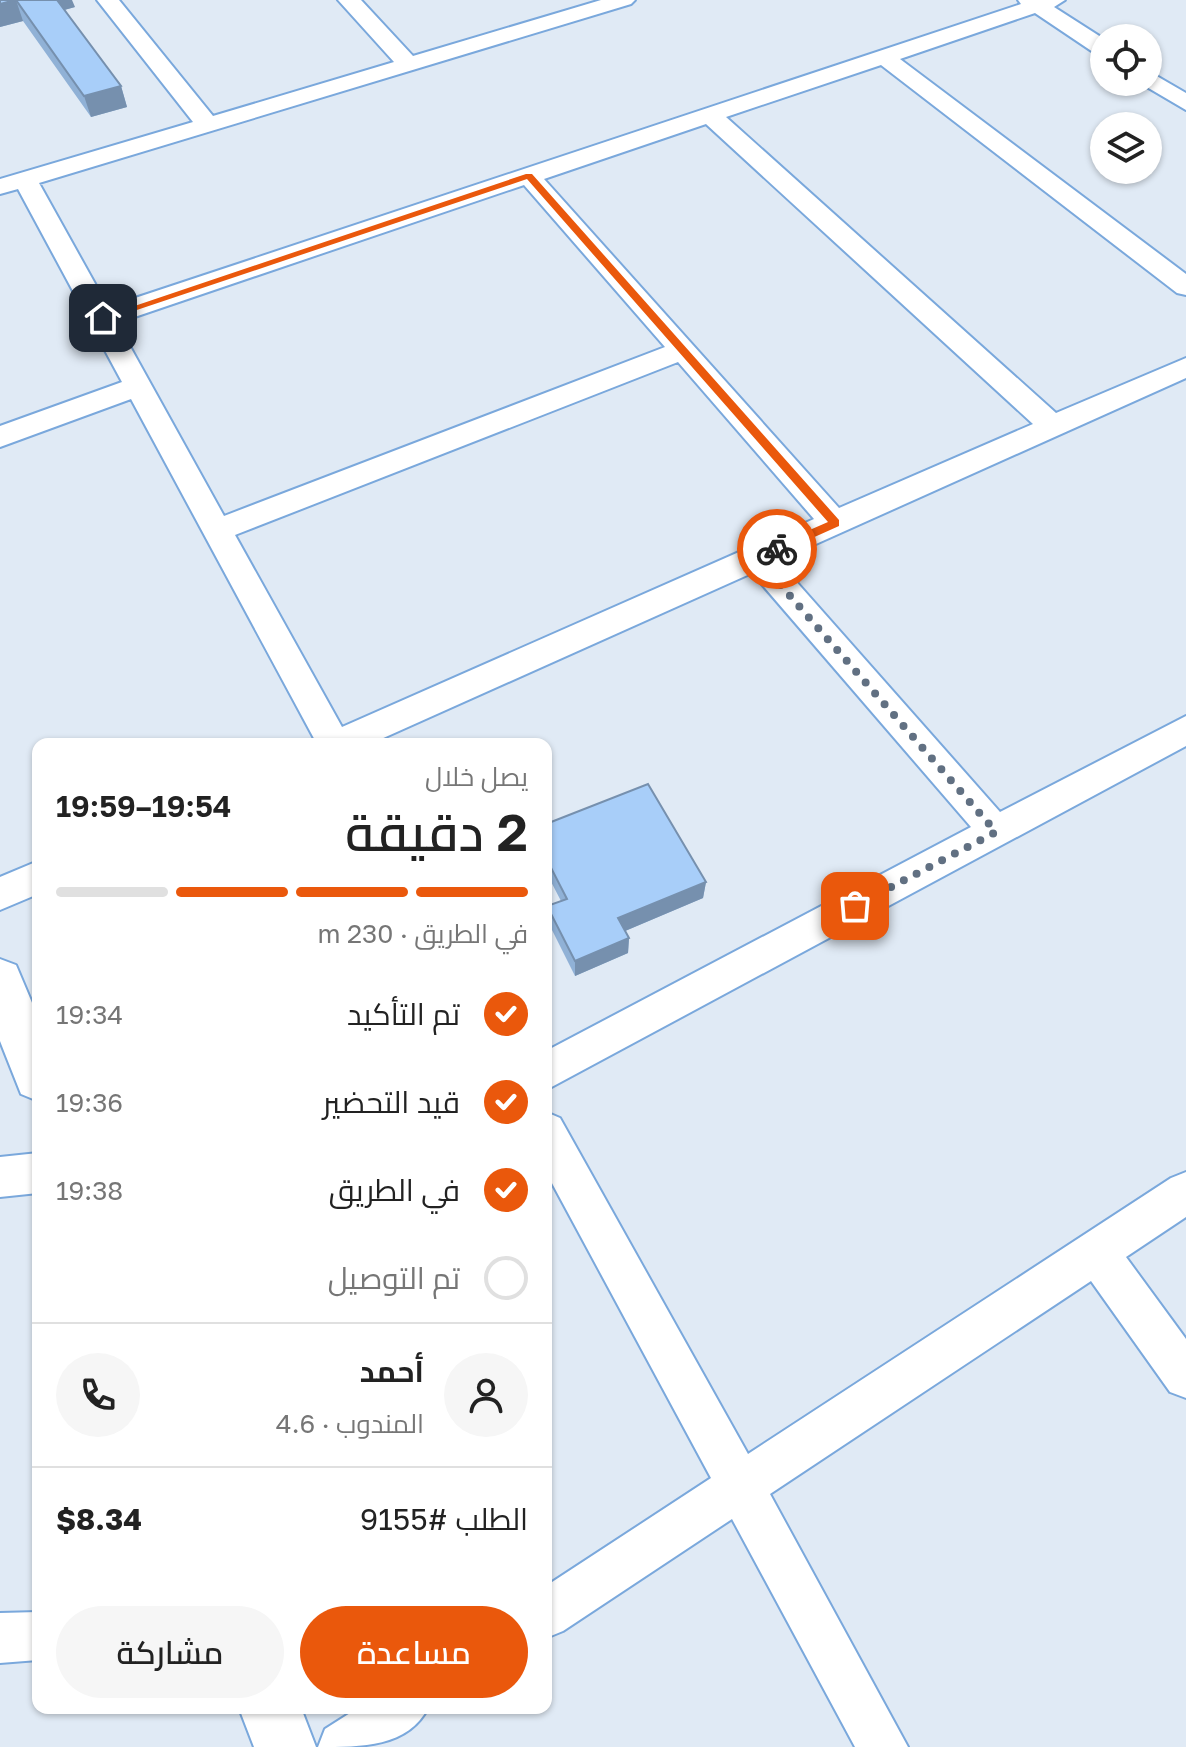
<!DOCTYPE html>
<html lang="ar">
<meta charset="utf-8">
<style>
:root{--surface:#fff;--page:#f6f6f6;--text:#222;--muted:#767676;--line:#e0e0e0;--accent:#ea580c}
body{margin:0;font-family:"Golos Text",Cairo,sans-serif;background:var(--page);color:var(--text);direction:rtl;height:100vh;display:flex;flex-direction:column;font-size:30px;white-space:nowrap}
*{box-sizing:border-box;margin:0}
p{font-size:26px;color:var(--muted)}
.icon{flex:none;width:44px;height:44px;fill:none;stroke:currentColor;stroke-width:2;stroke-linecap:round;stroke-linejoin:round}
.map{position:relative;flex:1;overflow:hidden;direction:ltr}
.side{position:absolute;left:32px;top:738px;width:520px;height:976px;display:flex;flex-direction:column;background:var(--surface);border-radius:16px;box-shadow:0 2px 6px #0004;direction:rtl}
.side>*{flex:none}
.fabs{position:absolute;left:1090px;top:24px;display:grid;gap:16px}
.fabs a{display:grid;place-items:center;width:72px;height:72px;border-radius:50%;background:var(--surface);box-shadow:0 2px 6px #0004;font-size:40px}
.pin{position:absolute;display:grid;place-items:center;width:68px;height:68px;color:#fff;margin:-34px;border-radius:16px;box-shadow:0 4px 12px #0006}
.courier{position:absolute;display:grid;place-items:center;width:80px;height:80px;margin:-40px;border:6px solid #ea580c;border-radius:50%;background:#fff;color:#222;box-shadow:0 2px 10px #0007}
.head em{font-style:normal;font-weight:600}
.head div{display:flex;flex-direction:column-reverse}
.head{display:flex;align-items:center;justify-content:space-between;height:136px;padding:0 24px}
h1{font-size:52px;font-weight:600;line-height:60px}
.bar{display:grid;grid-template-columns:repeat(4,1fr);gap:12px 8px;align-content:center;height:96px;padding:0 24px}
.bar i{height:10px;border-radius:6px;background:var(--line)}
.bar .selected{background:var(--accent)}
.bar p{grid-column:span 4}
.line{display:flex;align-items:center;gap:20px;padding:0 24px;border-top:2px solid var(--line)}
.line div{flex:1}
.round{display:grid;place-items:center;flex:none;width:84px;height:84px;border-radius:42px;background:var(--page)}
ol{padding:0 24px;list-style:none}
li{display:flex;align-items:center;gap:24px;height:88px}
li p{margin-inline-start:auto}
li .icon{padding:8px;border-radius:50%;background:var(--accent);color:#fff;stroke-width:4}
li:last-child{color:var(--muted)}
li i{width:44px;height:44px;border:4px solid var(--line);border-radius:50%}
.button{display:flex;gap:16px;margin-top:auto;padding:16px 24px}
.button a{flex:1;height:92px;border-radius:48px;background:var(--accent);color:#fff;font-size:32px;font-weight:600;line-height:92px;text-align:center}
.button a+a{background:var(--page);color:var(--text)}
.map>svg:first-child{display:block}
</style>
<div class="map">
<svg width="1186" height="1747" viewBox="0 0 1186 1747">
<rect width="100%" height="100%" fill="#e0eaf5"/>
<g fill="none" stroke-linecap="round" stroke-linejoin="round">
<!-- minor casing -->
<g stroke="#7aa8dc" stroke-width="4">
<path id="minor" d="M97 0H119L213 116 394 62 338 0H361L413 56 601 0H635L631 4 39 183 108 307 1021 4 1018 0H1065L1054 7 1104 39V56L1096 54 1035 13 900 59 1186 274V295L1177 293 881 65 726 117 1056 413 1186 358V378L778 561 1000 812 1186 716V746L546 1090V1051L971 827 752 573 370 744H317L131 399 0 447V426L122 382 18 189 0 194V179L193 122ZM706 124 1033 424 839 508 544 179ZM524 185 665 347 224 516 117 323ZM678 362 814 519 342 727 235 535Z
M1148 71 1186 93V110L1140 83 1148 82Z
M38 861V894L0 910V877Z
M546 1112 560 1118 748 1454 1171 1178 1186 1172V1217L1126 1257 1186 1339V1398L1170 1392 1091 1281 770 1494 908 1747H855L732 1519 563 1631 546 1638V1586L711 1478 546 1172Z
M38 1153V1193L0 1197V1157Z
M38 1612V1660L0 1663V1613Z
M358 1708H428C408 1747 362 1747 318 1747L325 1729Z"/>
</g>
<!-- tertiary casing -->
<g stroke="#7aa8dc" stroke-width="4">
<path id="tertiary" d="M0 959 16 965 38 1017V1101L21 1094 0 1041Z
M239 1708H301L316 1747H254Z"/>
</g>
<!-- minor -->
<use href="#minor" fill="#fff" fill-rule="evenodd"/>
<!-- tertiary -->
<use href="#tertiary" fill="#fff" fill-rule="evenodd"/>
</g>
<!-- wall -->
<path fill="#90b1d6" d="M0 0 75 7 64 10 121 86 127 107 91 117 23 21 0 27Z
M546 824 706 882 703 898 625 931 629 938 628 953 575 976 548 922 547 906 561 901 546 872Z"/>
<!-- shaded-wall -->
<path fill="#7690ae" d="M16 0 23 21 0 27V4Z
M53 0H72L75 7 57 12Z
M121 86 127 107 91 117 84 96Z
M706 882 703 898 618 934V918Z
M629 938 628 953 575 976V961Z"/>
<!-- building -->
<path fill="#a8cef9" stroke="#7690ae" stroke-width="2" d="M0 0H15L0 4Z
M16 0H57L121 86 84 96Z
M648 784 706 882 618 918 629 938 575 961 547 906 567 899 546 858V824Z"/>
<!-- route -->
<path fill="#ea580c" d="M526 174H532L839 520V526L781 552H773V546L828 522 527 179 107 320 99 318Z"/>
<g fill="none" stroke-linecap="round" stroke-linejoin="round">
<!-- done -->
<path stroke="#617082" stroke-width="8" stroke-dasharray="0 14.4" d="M777 549 757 558 996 832 855 906"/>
</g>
</svg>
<div class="fabs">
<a><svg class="icon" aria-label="locate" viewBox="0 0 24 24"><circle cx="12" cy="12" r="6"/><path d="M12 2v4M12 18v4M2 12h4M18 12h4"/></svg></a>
<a><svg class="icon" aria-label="layers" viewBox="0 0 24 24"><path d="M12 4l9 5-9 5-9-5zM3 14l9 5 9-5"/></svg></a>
</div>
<div class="pin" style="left:855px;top:906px;background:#ea580c"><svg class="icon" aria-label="bag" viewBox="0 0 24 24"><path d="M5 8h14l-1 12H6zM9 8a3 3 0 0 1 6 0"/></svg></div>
<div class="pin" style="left:103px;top:318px;background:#1f2937"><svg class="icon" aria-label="home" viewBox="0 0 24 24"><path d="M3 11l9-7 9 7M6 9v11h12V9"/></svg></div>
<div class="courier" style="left:777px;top:549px"><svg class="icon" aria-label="bike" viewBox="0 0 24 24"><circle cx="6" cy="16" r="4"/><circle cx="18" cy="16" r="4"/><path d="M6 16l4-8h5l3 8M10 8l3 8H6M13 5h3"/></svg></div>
<section class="side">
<div class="head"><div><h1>2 دقيقة</h1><p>يصل خلال</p></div><em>19:54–19:59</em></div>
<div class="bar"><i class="selected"></i><i class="selected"></i><i class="selected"></i><i></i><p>في الطريق · 230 m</p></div>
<ol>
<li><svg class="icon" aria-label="check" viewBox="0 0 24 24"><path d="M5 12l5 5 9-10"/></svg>تم التأكيد<p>19:34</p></li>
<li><svg class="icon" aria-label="check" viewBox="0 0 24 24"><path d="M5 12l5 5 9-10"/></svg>قيد التحضير<p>19:36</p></li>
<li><svg class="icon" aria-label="check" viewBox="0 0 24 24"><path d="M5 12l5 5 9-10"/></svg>في الطريق<p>19:38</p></li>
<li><i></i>تم التوصيل</li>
</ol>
<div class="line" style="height:144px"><a class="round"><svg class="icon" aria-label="person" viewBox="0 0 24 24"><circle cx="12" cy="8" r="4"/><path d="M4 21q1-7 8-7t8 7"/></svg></a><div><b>أحمد</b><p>المندوب · 4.6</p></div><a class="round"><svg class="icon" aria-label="phone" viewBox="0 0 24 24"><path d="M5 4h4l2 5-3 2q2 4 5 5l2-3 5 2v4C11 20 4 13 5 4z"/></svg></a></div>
<div class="line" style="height:104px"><div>الطلب #9155</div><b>$8.34</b></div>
<div class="button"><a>مساعدة</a><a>مشاركة</a></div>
</section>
</div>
